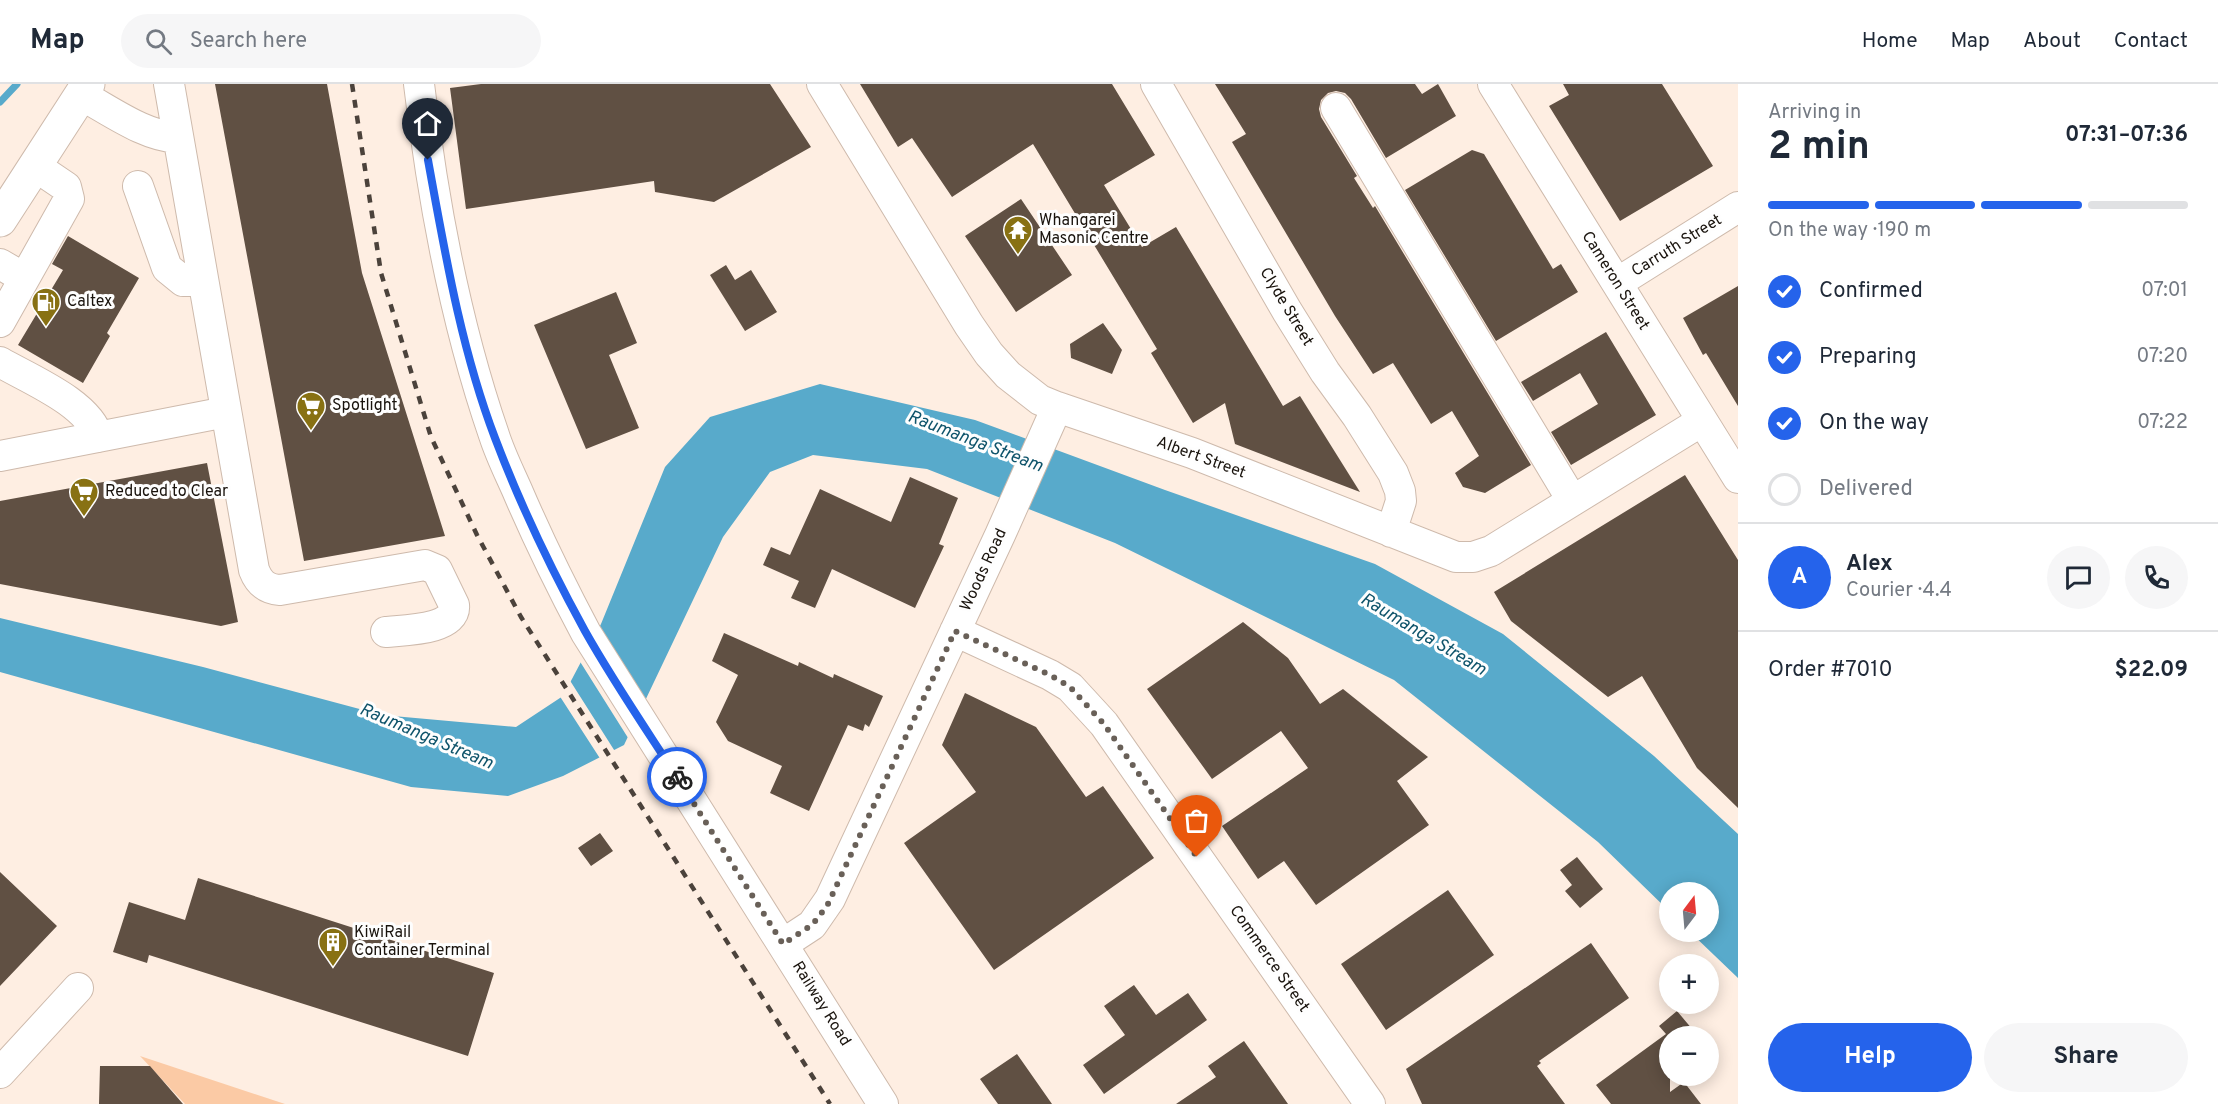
<!DOCTYPE html>
<meta charset="utf-8">
<style>
:root{--surface:#fff;--page:#f6f6f7;--text:#1f2937;--muted:#747a83;--line:#e0e1e3;--accent:#2563eb}
body{margin:0;font-family:Overpass,sans-serif;background:var(--page);color:var(--text);height:100vh;display:flex;flex-direction:column;font-size:22px;white-space:nowrap}
*{box-sizing:border-box;margin:0}
p{font-size:20px;color:var(--muted)}
.icon{flex:none;width:33px;height:33px;fill:none;stroke:currentColor;stroke-width:2;stroke-linecap:round;stroke-linejoin:round}
.map{position:relative;flex:1;overflow:hidden}
.sheet{display:flex;flex-direction:column;background:var(--surface);width:480px}
.sheet>*{flex:none}
.needle{width:39px;rotate:16deg}
.tools{position:absolute;left:1659px;top:798px;display:grid;gap:12px}
.tools a{display:grid;place-items:center;width:60px;height:60px;border-radius:50%;background:var(--surface);box-shadow:0 3px 15px #0003;font-size:30px}
.pin{position:absolute;display:grid;place-items:center;width:51px;height:51px;color:#fff;margin:-62px -26px;border-radius:50% 50% 50% 0;rotate:-45deg;box-shadow:0 0 6px #0007}
.pin .icon{rotate:45deg}
.courier{position:absolute;display:grid;place-items:center;width:60px;height:60px;margin:-30px;border:4px solid #2563eb;border-radius:50%;background:#fff;color:#222;box-shadow:0 2px 8px #0007}
.overview em{font-style:normal;font-weight:700}
.overview div{display:flex;flex-direction:column-reverse}
.overview{display:flex;align-items:center;justify-content:space-between;height:102px;padding:0 30px}
h1{font-size:39px;font-weight:700;line-height:45px}
.bar{display:grid;grid-template-columns:repeat(4,1fr);gap:9px 6px;align-content:center;height:72px;padding:0 30px}
.bar i{height:8px;border-radius:4px;background:var(--line)}
.bar .active{background:var(--accent)}
.bar p{grid-column:span 4}
.line{display:flex;align-items:center;gap:15px;padding:0 30px;border-top:2px solid var(--line)}
.line div{flex:1}
.round{display:grid;place-items:center;flex:none;width:63px;height:63px;border-radius:32px;background:var(--page)}
ol{padding:0 30px;list-style:none}
li{display:flex;align-items:center;gap:18px;height:66px}
li p{margin-inline-start:auto}
li .icon{padding:6px;border-radius:50%;background:var(--accent);color:#fff;stroke-width:4}
li:last-child{color:var(--muted)}
li i{width:33px;height:33px;border:3px solid var(--line);border-radius:50%}
.primary-button{display:flex;gap:12px;margin-top:auto;padding:12px 30px}
.primary-button a{flex:1;height:69px;border-radius:36px;background:var(--accent);color:#fff;font-size:24px;font-weight:700;line-height:69px;text-align:center}
.primary-button a+a{background:var(--page);color:var(--text)}
header{display:flex;align-items:center;gap:36px;box-sizing:border-box;height:84px;padding:0 30px;background:var(--surface);border-bottom:2px solid var(--line)}
header strong{font-size:28px}
nav{display:flex;gap:33px;margin-inline-start:auto;font-size:21px}
.search{width:420px;height:54px;background:var(--page);display:flex;align-items:center;gap:15px;box-sizing:border-box;padding:0 21px;border-radius:33px;color:var(--muted);font-size:22px}
main{display:flex;flex:1;min-height:0}
.map>svg:first-child{display:block}
</style>
<header>
<strong>Map</strong>
<div class="search"><svg class="icon" aria-label="search" viewBox="0 0 24 24"><circle cx="10" cy="10" r="6"/><path d="M15 15l6 6"/></svg>Search here</div>
<nav><a>Home</a><a>Map</a><a>About</a><a>Contact</a></nav>
</header>
<main>
<div class="map">
<svg width="1738" height="1020" viewBox="0 0 1738 1020">
<rect width="100%" height="100%" fill="#feeee2"/>
<!-- green -->
<path fill="#fbcaa5" d="M140 972 285 1020H185Z"/>
<!-- water -->
<path fill="#58aacb" d="M820 300 975 336 1165 406 1375 480 1503 550 1654 672 1738 750V894L1690 848H1708V808H1670L1669 827 1598 758 1394 596 1115 459 927 385 813 371 770 388 723 453 624 661 563 692 508 712 411 703 0 588V534L203 583 382 631 516 643 563 612 601 540 665 383 710 333Z"/>
<!-- pier -->
<path fill="#feeee2" d="M597 540 648 619 630 657 579 576Z
M569 595 616 669 601 676 559 611Z"/>
<g fill="none" stroke-linecap="round" stroke-linejoin="round">
<!-- stream -->
<path stroke="#58aacb" stroke-width="7" d="M0 18 17 0"/>
</g>
<!-- building -->
<path fill="#605043" d="M215 0H327L362 189 445 452 304 477Z
M481 0H770L811 63 714 118 655 108 654 97 466 125 450 4Z
M860 0H1112L1155 71 1104 101 1142 163 1176 143 1283 322 1300 312 1360 408 1235 360 1225 319 1193 339 1151 269 1157 265 1033 60 952 113 912 54 898 63Z
M1215 0H1415L1422 10 1438 0 1456 32 1386 74 1351 15 1345 9 1336 7 1328 9 1321 16 1319 25 1321 33 1357 92 1354 94 1373 124 1375 122 1531 381 1485 409 1463 403 1455 389 1479 372 1452 327 1431 340 1393 279 1373 290 1335 232 1232 58 1246 50Z
M1563 0H1662L1713 82 1620 137 1549 22 1569 11Z
M1472 66 1484 70 1553 185 1561 180 1578 208 1496 257 1405 106Z
M1021 115 1072 191 1016 228 965 152Z
M68 152 139 194 107 249 110 252 83 299 18 261 63 186 52 180Z
M726 181 735 196 751 186 777 228 745 247 710 191Z
M1738 202V322L1706 269 1703 271 1683 234Z
M616 208 637 259 609 271 639 344 586 365 534 241Z
M1103 239 1122 266 1112 290 1071 274 1070 260Z
M1606 248 1656 331 1571 381 1551 348 1598 320 1580 289 1533 317 1521 298Z
M207 379 238 538 221 542 0 500V417Z
M1685 391 1738 476V724L1697 684 1642 592 1608 613 1511 537 1494 508Z
M910 393 958 414 939 460 944 462 915 524 832 485 815 524 791 514 799 497 763 481 771 463 790 471 820 405 891 438Z
M1243 538 1288 574 1320 620 1343 605 1428 673 1397 697 1429 741 1316 821 1284 777 1258 795 1222 742 1308 684 1281 647 1212 695 1147 605Z
M724 549 798 582 799 578 833 594 834 590 883 612 869 643 865 640 863 647 848 641 809 727 770 709 782 682 728 657 716 638 738 591 712 577Z
M965 609 1036 643 1086 713 1103 702 1154 774 994 886 904 759 976 708 942 661Z
M600 749 613 767 591 782 578 764Z
M1577 773 1603 805 1580 824 1565 807 1572 801 1560 786Z
M0 788 57 842 0 902Z
M198 794 494 889 468 972 149 871 147 879 113 868 129 818 185 836Z
M1448 806 1494 871 1386 946 1341 880Z
M1591 859 1629 914 1539 977 1541 979 1537 982 1565 1020H1422L1406 985Z
M1134 901 1156 931 1188 909 1207 936 1104 1010 1083 981 1125 951 1104 922Z
M1677 927 1698 952H1670V1008L1684 998 1701 1020H1611L1596 1001 1666 950 1659 942Z
M1244 957 1288 1020H1176L1216 993 1208 982Z
M1017 970 1052 1020H998L980 995Z
M100 982H150L183 1020H99Z"/>
<g fill="none" stroke-linecap="round" stroke-linejoin="round">
<!-- minor casing -->
<g stroke="#cebaac" stroke-width="32">
<path id="minor" d="M169 0 254 486C259 499 266 505 280 506L425 481 437 486 454 521C457 546 404 546 386 548
M419 0C433 119 455 238 494 351 500 370 509 388 517 406 538 455 561 502 586 549L883 1020
M822 0 969 241 989 270 1008 291 1040 316 1057 323 1192 369 1456 473H1473L1491 467 1702 337
M1156 0 1287 227 1325 288 1357 332 1393 389 1400 407 1401 417 1391 448
M1493 0 1738 394
M81 11C111 27 144 52 178 54
M1336 24 1572 416
M138 102 167 184 183 197H202
M0 180 24 194
M1617 199 1738 123
M0 238 69 115 66 103 35 82
M0 278C29 295 89 319 98 353
M0 372 226 328
M955 547 1050 591 1070 603 1104 640 1370 1020
M783 860 812 841 830 815 1000 451 1057 323
M0 989 78 904"/>
</g>
<!-- major casing -->
<g stroke="#cebaac" stroke-width="35">
<path id="major" d="M0 136 88 0"/>
</g>
<!-- minor -->
<use href="#minor" stroke="#fff" stroke-width="30"/>
<!-- major -->
<use href="#major" stroke="#fff" stroke-width="33"/>
<!-- rail -->
<path stroke="#4b423b" stroke-width="4.5" stroke-dasharray="8 8" stroke-linecap="butt" d="M352 0 381 189 431 353 477 451 521 533 830 1020"/>
</g>
<g fill="none" stroke-linecap="round" stroke-linejoin="round">
<!-- done -->
<path stroke="#696058" stroke-width="6" stroke-dasharray="0 10.8" d="M677 693 783 860 812 841 827 822 955 547 1050 591 1070 603 1104 640 1197 773"/>
<!-- route -->
<path stroke="#2563eb" stroke-width="8" d="M428 76C445 169 461 265 495 354 520 420 551 485 585 547 613 597 646 645 677 693"/>
</g>
<!-- icons -->
<defs>
<g id="temple-pin" transform="scale(1.5)"><path d="M0 17L-7.5 6A9.5 9.5 0 1 1 7.5 6Z" fill="#887113" stroke="#fefefe"/><path d="M0-6L5-2H3V0L6.5 2.5H4V6H1.5V3h-3V6H-4V2.5H-6.5L-3 0V-2H-5Z" fill="#fff"/></g>
<g id="fuel-pin" transform="scale(1.5)"><path d="M0 17L-7.5 6A9.5 9.5 0 1 1 7.5 6Z" fill="#887113" stroke="#fefefe"/><path d="M-5.5-6h7V0h2V4h1.3V-2.5L3-4.5l.8-.8L6-3V5H2.5V1h-1V6h-7ZM-4.2-4.7v3.2H.2V-4.7Z" fill="#fff"/></g>
<g id="supermarket-pin" transform="scale(1.5)"><path d="M0 17L-7.5 6A9.5 9.5 0 1 1 7.5 6Z" fill="#887113" stroke="#fefefe"/><path d="M-6-5.5h2.5l.6 2H6L4.5 2H-2.5L-4.4-4H-6ZM-1.5 3.2a1.3 1.3 0 1 0 .1 0ZM3 3.2a1.3 1.3 0 1 0 .1 0Z" fill="#fff"/></g>
<g id="building-pin" transform="scale(1.5)"><path d="M0 17L-7.5 6A9.5 9.5 0 1 1 7.5 6Z" fill="#887113" stroke="#fefefe"/><path d="M-4-6H4V6H1V3H-1V6H-4ZM-2.5-4.3h1.7v1.8h-1.7ZM.8-4.3h1.7v1.8H.8ZM-2.5-1h1.7V.8h-1.7ZM.8-1h1.7V.8H.8Z" fill="#fff"/></g>
</defs>
<g fill-rule="evenodd">
<use href="#temple-pin" x="1018" y="146"/>
<use href="#fuel-pin" x="46" y="218"/>
<use href="#supermarket-pin" x="311" y="322"/>
<use href="#supermarket-pin" x="84" y="408"/>
<use href="#building-pin" x="333" y="858"/>
</g>
<g text-anchor="middle" dominant-baseline="central" stroke-width="6" stroke-linejoin="round" paint-order="stroke">
<!-- poi labels -->
<g font-size="16" fill="#19130d" stroke="#fefefe" text-anchor="start">
<text x="1039" y="137">Whangarei<tspan x="1039" dy="18">Masonic Centre</tspan></text>
<text x="67" y="218">Caltex</text>
<text x="332" y="322">Spotlight</text>
<text x="105" y="408">Reduced to Clear</text>
<text x="354" y="849">KiwiRail<tspan x="354" dy="18">Container Terminal</tspan></text>
</g>
<!-- street labels -->
<g font-size="16" fill="#19130d" stroke="#fefefe">
<text transform="translate(1677 162) rotate(-32)">Carruth Street</text>
<text transform="translate(1615 197) rotate(58)">Cameron Street</text>
<text transform="translate(1286 223) rotate(59)">Clyde Street</text>
<text transform="translate(1201 374) rotate(20)">Albert Street</text>
<text transform="translate(984 486) rotate(-65)">Woods Road</text>
<text transform="translate(1269 875) rotate(55)">Commerce Street</text>
<text transform="translate(821 920) rotate(58)">Railway Road</text>
</g>
<!-- water labels -->
<g font-size="18" font-style="italic" fill="#0f546b" stroke="#fefefe">
<text transform="translate(975 358) rotate(21)">Raumanga Stream</text>
<text transform="translate(1423 551) rotate(31)">Raumanga Stream</text>
<text transform="translate(426 653) rotate(23)">Raumanga Stream</text>
</g>
</g>
</svg>
<div class="tools">
<a><svg class="needle" viewBox="-14 -14 28 28"><path d="M0-13l5 13h-10z" fill="#e53935"/><path d="M0 13l5-13h-10z" fill="#747a83"/></svg></a>
<a>+</a>
<a>−</a>
</div>
<div class="pin" style="left:1197px;top:773px;background:#ea580c"><svg class="icon" aria-label="bag" viewBox="0 0 24 24"><path d="M5 8h14l-1 12H6zM9 8a3 3 0 0 1 6 0"/></svg></div>
<div class="pin" style="left:428px;top:76px;background:#1f2937"><svg class="icon" aria-label="home" viewBox="0 0 24 24"><path d="M3 11l9-7 9 7M6 9v11h12V9"/></svg></div>
<div class="courier" style="left:677px;top:693px"><svg class="icon" aria-label="bike" viewBox="0 0 24 24"><circle cx="6" cy="16" r="4"/><circle cx="18" cy="16" r="4"/><path d="M6 16l4-8h5l3 8M10 8l3 8H6M13 5h3"/></svg></div>
</div>
<section class="sheet">
<div class="overview"><div><h1>2 min</h1><p>Arriving in</p></div><em>07:31–07:36</em></div>
<div class="bar"><i class="active"></i><i class="active"></i><i class="active"></i><i></i><p>On the way · 190 m</p></div>
<ol>
<li><svg class="icon" aria-label="check" viewBox="0 0 24 24"><path d="M5 12l5 5 9-10"/></svg>Confirmed<p>07:01</p></li>
<li><svg class="icon" aria-label="check" viewBox="0 0 24 24"><path d="M5 12l5 5 9-10"/></svg>Preparing<p>07:20</p></li>
<li><svg class="icon" aria-label="check" viewBox="0 0 24 24"><path d="M5 12l5 5 9-10"/></svg>On the way<p>07:22</p></li>
<li><i></i>Delivered</li>
</ol>
<div class="line" style="height:108px"><b class="round" style="background:var(--accent);color:#fff">A</b><div><b>Alex</b><p>Courier · 4.4</p></div><a class="round"><svg class="icon" aria-label="chat" viewBox="0 0 24 24"><path d="M4 5h16v11H9l-5 4z"/></svg></a><a class="round"><svg class="icon" aria-label="phone" viewBox="0 0 24 24"><path d="M5 4h4l2 5-3 2q2 4 5 5l2-3 5 2v4C11 20 4 13 5 4z"/></svg></a></div>
<div class="line" style="height:78px"><div>Order #7010</div><b>$22.09</b></div>
<div class="primary-button"><a>Help</a><a>Share</a></div>
</section>
</main>
